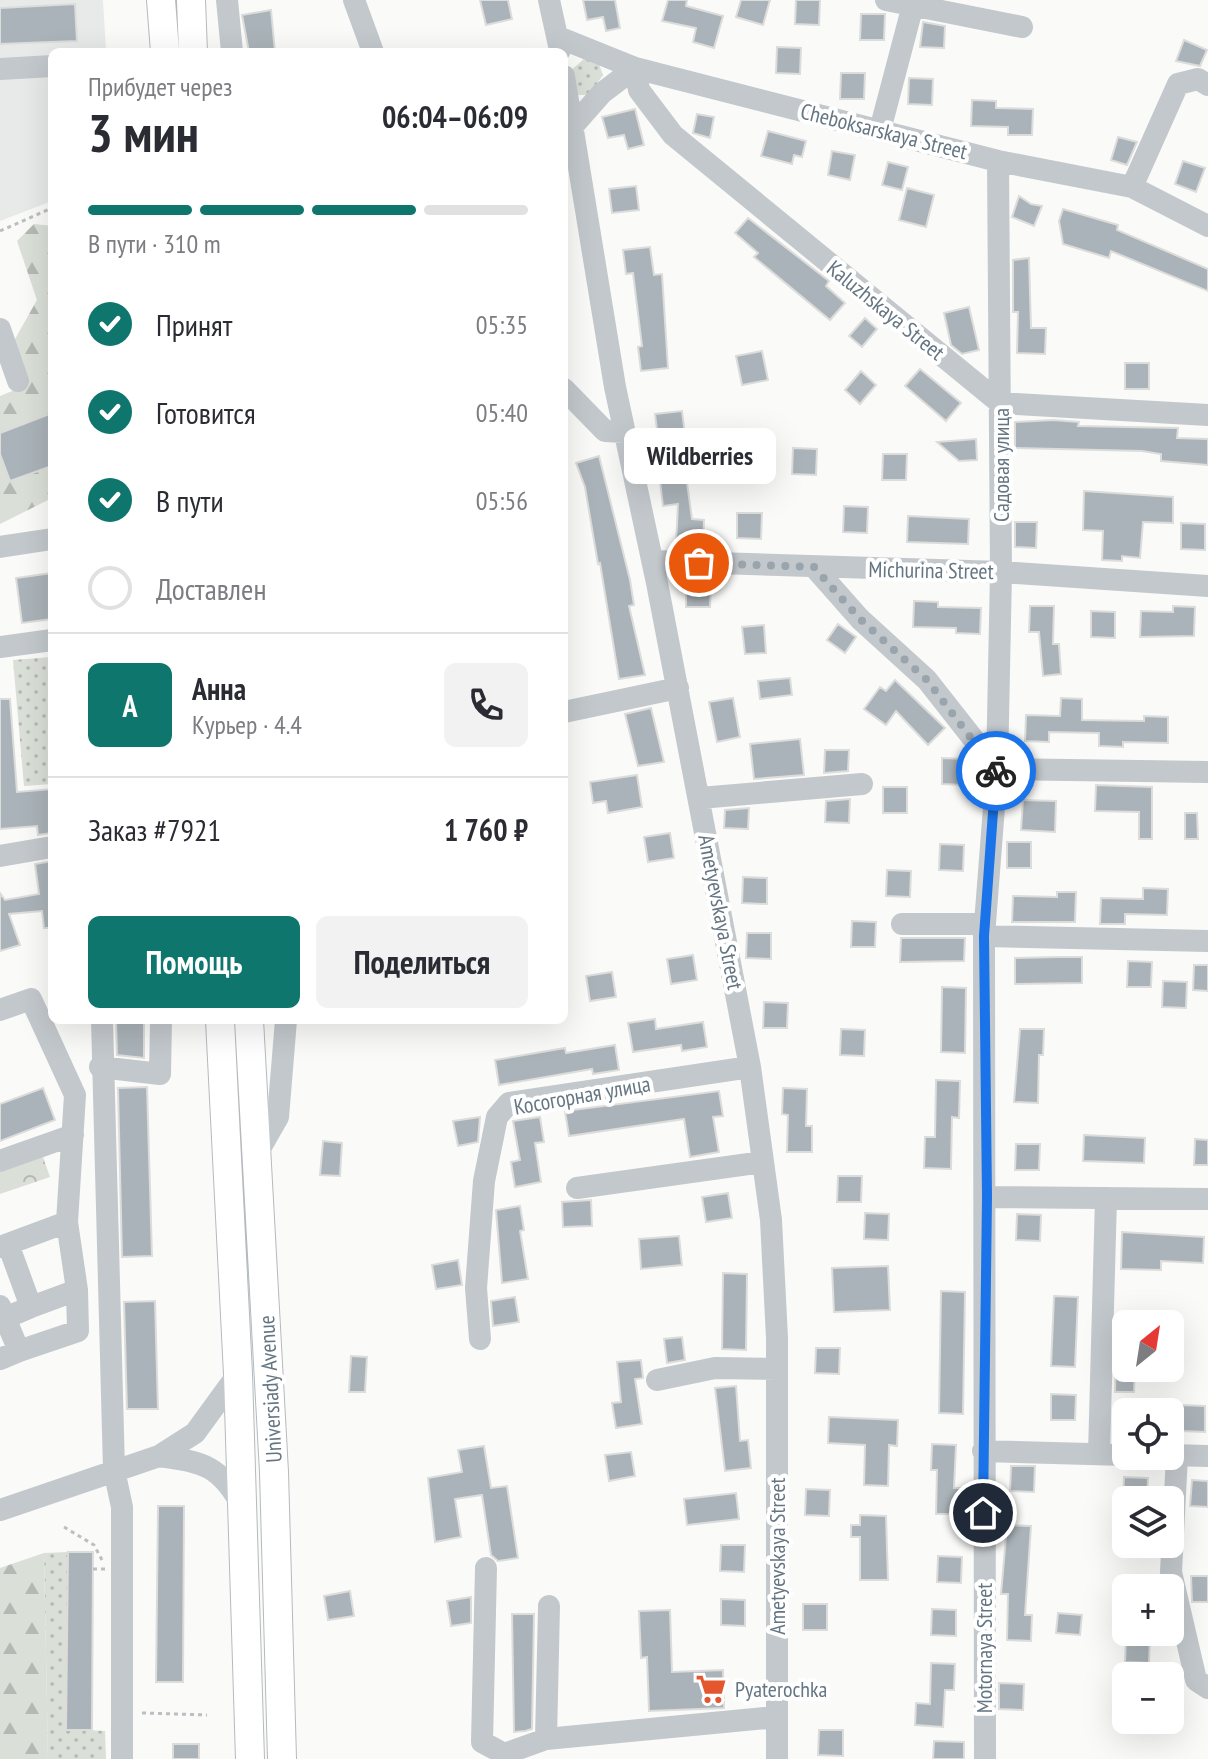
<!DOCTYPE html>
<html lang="ru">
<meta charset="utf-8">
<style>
:root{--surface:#fff;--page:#f2f2f3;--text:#2b2b33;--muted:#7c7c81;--line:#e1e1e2;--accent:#0f766e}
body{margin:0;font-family:"PT Sans Narrow",sans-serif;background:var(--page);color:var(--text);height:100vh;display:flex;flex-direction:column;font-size:30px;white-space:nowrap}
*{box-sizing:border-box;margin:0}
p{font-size:26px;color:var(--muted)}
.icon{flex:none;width:44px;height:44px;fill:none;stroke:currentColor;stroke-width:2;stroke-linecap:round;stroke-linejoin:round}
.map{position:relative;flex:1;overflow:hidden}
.drawer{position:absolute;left:48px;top:48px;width:520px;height:976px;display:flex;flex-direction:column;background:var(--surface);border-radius:12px;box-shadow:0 8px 32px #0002}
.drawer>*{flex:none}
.needle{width:52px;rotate:30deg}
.fabs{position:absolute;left:1112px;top:1310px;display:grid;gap:16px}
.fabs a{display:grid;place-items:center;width:72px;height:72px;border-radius:12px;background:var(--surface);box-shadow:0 8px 32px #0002;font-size:40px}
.pin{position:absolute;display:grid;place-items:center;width:68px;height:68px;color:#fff;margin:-34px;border:4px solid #fff;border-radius:50%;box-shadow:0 2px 8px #0007}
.courier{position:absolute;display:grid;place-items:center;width:80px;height:80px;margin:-40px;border:6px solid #1a73e8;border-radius:50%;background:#fff;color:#222;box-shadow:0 2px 10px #0007}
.bubble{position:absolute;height:56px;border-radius:12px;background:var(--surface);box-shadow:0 8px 32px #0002;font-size:26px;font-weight:600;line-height:56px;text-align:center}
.overview em{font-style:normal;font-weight:600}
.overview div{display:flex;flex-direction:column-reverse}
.overview{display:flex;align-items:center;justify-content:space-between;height:136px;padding:0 40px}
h1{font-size:52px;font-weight:600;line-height:60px}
.bar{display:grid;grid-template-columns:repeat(4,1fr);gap:12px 8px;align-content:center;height:96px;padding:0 40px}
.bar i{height:10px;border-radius:6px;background:var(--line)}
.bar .active{background:var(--accent)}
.bar p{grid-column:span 4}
.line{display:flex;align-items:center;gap:20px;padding:0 40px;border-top:2px solid var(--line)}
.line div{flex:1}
.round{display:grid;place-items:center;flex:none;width:84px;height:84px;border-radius:12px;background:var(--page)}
ol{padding:0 40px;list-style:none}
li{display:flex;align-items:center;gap:24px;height:88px}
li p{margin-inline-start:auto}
li .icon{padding:8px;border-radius:50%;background:var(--accent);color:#fff;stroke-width:4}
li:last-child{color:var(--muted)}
li i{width:44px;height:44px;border:4px solid var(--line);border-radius:50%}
.primary-button{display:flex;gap:16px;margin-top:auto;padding:16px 40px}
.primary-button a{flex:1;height:92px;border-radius:12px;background:var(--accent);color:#fff;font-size:32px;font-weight:600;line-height:92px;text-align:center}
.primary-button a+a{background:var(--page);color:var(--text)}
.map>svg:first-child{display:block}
</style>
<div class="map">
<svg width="1208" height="1759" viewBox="0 0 1208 1759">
<defs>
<pattern id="grass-dots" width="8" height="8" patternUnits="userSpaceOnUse" patternTransform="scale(2)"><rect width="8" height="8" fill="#dadfd7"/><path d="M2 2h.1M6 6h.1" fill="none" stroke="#b4b9b4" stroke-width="1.8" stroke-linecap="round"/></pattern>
<pattern id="forest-firs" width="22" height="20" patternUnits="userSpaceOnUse" patternTransform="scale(2)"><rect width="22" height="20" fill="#dadfd7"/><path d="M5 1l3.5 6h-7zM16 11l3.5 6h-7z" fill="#b4b9b4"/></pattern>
<pattern id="park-crowns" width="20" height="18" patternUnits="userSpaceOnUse" patternTransform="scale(2)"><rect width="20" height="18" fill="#dadfd7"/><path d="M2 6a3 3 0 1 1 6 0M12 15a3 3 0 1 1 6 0" fill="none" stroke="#b4b9b4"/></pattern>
</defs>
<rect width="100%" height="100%" fill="#fafaf8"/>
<!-- built -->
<path fill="#e8e9e9" d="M0 0H103L106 52H52V201L0 221Z"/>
<!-- grass -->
<path fill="url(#grass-dots)" d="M585 58 599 64 603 75 589 95H574L569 72Z
M52 657V784L24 786 13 660Z
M68 1552 66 1729 105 1731 106 1759H48L44 1553Z"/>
<!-- forest -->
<path fill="url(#forest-firs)" d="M34 224 52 226V498L0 524V396L27 385 15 339 37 300 17 241Z
M44 1553 48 1759H0V1568Z"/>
<!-- park -->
<path fill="url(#park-crowns)" d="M43 1157 50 1177 0 1194V1172Z"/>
<!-- building -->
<path fill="#aab3b9" stroke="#dcdcda" stroke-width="2" d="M480 0H508L512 19 486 25Z
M583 0H615L620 28 606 31 603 17 587 20Z
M668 0H687L686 6 723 16 714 48 693 42 696 28 662 21Z
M741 0H770L763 25 736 17Z
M796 0H820L819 25 795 24Z
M75 4 77 41 0 44V8Z
M271 10 275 52H249L242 15Z
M861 14H885L884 40H860Z
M923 22 945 26 944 48 920 47Z
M1184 40 1207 50 1200 66 1176 61Z
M777 47 801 48 800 74 776 73Z
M841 73H865L864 99H840Z
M909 78 933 79 932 105 908 104Z
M972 100 996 101V108L1033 109 1032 135H1008V127L971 126Z
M635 109 644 145 628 149 624 135 608 138 602 117Z
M697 114 714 117 710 138 693 133Z
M768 131 806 141 802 157 794 155 792 164 761 156Z
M1118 137 1137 142 1127 165 1111 160Z
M832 151 855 155 850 180 828 175Z
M1183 161 1205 168 1196 192 1175 184Z
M888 162 908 167 902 190 882 185Z
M636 186 639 210 612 213 609 189Z
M907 188 934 195 926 227 899 220Z
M1019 196 1031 204 1042 206 1034 226 1012 217Z
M1063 209 1118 225 1117 230 1208 269V291L1111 251 1109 258 1063 244 1059 221Z
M748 218 829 281 826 286 845 303 830 320 754 257 758 253 735 233Z
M650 247 654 275 662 274 668 368 641 371 638 347 642 346 633 273 626 274 623 250Z
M1029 258 1031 328H1046L1045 354 1017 353 1018 312H1013V260Z
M969 307 979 350 962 354 951 345 944 313Z
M865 318 877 329 862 347 849 336Z
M762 351 768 380 742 385 736 356Z
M1125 363H1149V389H1125Z
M920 369 961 403 946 421 905 386Z
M861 371 876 385 860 404 845 390Z
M682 411 685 435 658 438 655 414Z
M52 413V466L10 481 0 454V433Z
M1053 420 1079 422 1078 426 1178 428 1177 438 1208 439V465L1161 461V454L1142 451 1015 448V422Z
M760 439 762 455 737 458 735 442Z
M976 439 977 460 959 461 937 442Z
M701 443 704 462 679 465 676 447Z
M793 448 817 449 816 475 792 474Z
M883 454H907L906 480H882Z
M599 456 630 580 634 605 629 606 645 675 619 679 600 563 598 564 585 487 576 463Z
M686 475 692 519 704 520 703 544 676 542 678 504 663 506 660 482Z
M1084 491 1173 497V523L1143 522 1140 558 1122 556V561L1102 560 1103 531 1083 530Z
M844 506 868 507 867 533 843 532Z
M737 513H762L761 539 737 538Z
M908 516 969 519 968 544 907 542Z
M1015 522H1037L1036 548 1015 547Z
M1181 523 1205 524V550L1181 549Z
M52 573V619L22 623 16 578Z
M686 581H711L710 607H686Z
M914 601 938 602V607L981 608 980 634 956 633V628L913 627Z
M1030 606H1054L1053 644H1059L1061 674 1043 676 1039 632H1029Z
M1173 606 1195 607 1194 636 1140 637 1141 611 1173 612Z
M1091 611 1115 612V638L1091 637Z
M838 624 856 637 845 653 827 640Z
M764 625 766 653 745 654 742 627Z
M790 678 792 695 760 699 758 681Z
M895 680 945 728 928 745 896 711 886 725 864 709 880 687 886 691Z
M733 698 740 737 717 742 709 702Z
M1061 698 1082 699V720L1144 721V716L1168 717V743L1123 742V747L1099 746V733L1049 732V742L1025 741 1026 715 1060 716Z
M0 699H10L17 792 52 789V833L38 835 37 826 0 829Z
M651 708 664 762 638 766 625 714Z
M800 739 804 775 754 779 750 744Z
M825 750H849L848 771 824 773Z
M942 758 966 759V785L942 784Z
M637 775 642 807 608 813 606 801 593 803 590 782Z
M1096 785 1152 787V839H1139V812L1095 811Z
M883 787H907V813H883Z
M850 799 849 823 825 822 826 801Z
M1023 800 1056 801 1055 832 1021 830Z
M749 808 748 829 724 828 725 810Z
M1185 813H1197L1198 839H1185Z
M670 833 674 858 648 862 644 837Z
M1007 842H1031V868H1007Z
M940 844 964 845 963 871 939 870Z
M52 861V928H44L42 911 9 914 20 945 0 951V893L5 900 39 894 35 864Z
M887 870 911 871 910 897 886 896Z
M743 877 767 878V904L742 903Z
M1143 888 1168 889 1167 915 1125 914V924H1100L1101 898 1143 899Z
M1057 892H1076L1075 922H1012L1013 896 1057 897Z
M852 921 876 922 875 947H851Z
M747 933H771V959L746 958Z
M901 938H965L964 961 900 962Z
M693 955 697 980 671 984 667 959Z
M1058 957H1082V983L1015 984V958Z
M1128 961 1152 962 1151 987H1127Z
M1194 965H1208V991L1193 990Z
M612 972 616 997 590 1001 586 976Z
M1163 981 1187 982 1186 1008 1162 1007Z
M942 987 966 988 965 1053 941 1052Z
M764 1002 788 1003 787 1028H763Z
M655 1019 656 1029 703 1022 707 1047 682 1051 681 1045 633 1052 628 1023Z
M116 1020H144V1058L117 1055Z
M841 1029 865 1030 864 1056 840 1055Z
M1020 1029H1044L1043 1055H1039L1038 1103 1014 1102Z
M615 1045 619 1070 593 1074 592 1069 499 1085 495 1060 565 1048 566 1053Z
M936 1080 960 1081 959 1118 952 1117 951 1169 924 1168 925 1137H935Z
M147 1087 152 1256 122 1257 118 1088Z
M43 1088 55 1120 0 1141V1104Z
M783 1088 807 1089 806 1126H812V1152H787L788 1115 782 1114Z
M719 1091 723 1116 713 1117 719 1152 690 1157 684 1119 569 1136 565 1111Z
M480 1117 478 1142 458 1146 453 1121Z
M540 1117 544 1142 535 1143 541 1182 515 1187 511 1162 520 1160 513 1121Z
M1084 1135 1145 1138 1144 1163 1083 1161Z
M1195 1139 1208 1140V1165H1194Z
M323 1141 342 1143 340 1176 320 1175Z
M1016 1144H1040L1039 1170H1015Z
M838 1176H862L861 1202H837Z
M728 1193 732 1218 706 1222 702 1197Z
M591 1200 592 1226 563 1227 562 1202Z
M520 1206 524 1230 520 1231 528 1279 502 1283 496 1210Z
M865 1213 889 1214 888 1240 864 1239Z
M1017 1214 1041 1215 1040 1241 1016 1240Z
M1122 1232 1204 1237 1203 1263 1161 1261V1270L1121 1269Z
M679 1236 682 1265 641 1269 639 1239Z
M458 1260 462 1285 436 1289 432 1265Z
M888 1266 890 1310 834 1312 832 1268Z
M723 1273 747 1274 746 1350 722 1349Z
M941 1291 965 1292 963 1414 939 1413Z
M1054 1296 1078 1297 1075 1367 1051 1366Z
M515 1297 519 1322 493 1326 491 1301Z
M155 1301 158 1409H127L124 1302Z
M1117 1318H1126V1368H1135L1134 1392H1115Z
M682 1337 685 1360 667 1363 664 1339Z
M816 1348H840L839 1374 815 1373Z
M351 1356 367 1357 365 1392H349Z
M641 1360 643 1378 635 1379 642 1424 616 1428 612 1403 621 1402 617 1362Z
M736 1386 740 1441 748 1440 751 1468 725 1471 715 1388Z
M1051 1394 1076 1395 1075 1420H1051Z
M1181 1405 1205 1406V1432L1180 1431Z
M829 1417 898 1420 897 1446 889 1445 888 1486 864 1485 865 1445 828 1443Z
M932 1444 956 1445 954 1488H961L960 1514H936L937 1470H931Z
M484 1446 491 1488 507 1486 518 1558 498 1561 491 1555 482 1495 455 1499 461 1537 435 1542 428 1478 462 1472 458 1450Z
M631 1452 635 1476 609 1481 605 1455Z
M1011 1466H1035L1034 1492 1010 1491Z
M1124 1477 1148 1478 1147 1500H1123Z
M1192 1480 1208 1481V1507L1190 1506Z
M806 1489 830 1490 829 1516 805 1515Z
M736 1493 739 1519 687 1525 684 1499Z
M158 1506H184L183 1682H156Z
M860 1515 886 1516 888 1580H860V1537H851V1525H860Z
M1007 1525 1031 1526 1025 1615H1032L1031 1641 1007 1640 1008 1594H1001Z
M721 1545H745L744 1572 720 1571Z
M68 1552H93L92 1730H66Z
M938 1556 962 1557 961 1583 937 1582Z
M1191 1576H1208V1602H1192Z
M350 1591 354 1616 328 1620 324 1596Z
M471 1597V1623L451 1626 447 1601Z
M721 1599 745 1600V1626L721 1625Z
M803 1604H827V1630H803Z
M932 1609 956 1610V1636L931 1635Z
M670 1610 672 1672 723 1670 724 1708 649 1711 647 1657 641 1658 639 1611Z
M1058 1613 1082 1615 1080 1635 1056 1633Z
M512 1614H534L532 1729 525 1731 514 1732Z
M1126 1636 1150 1637 1149 1663 1125 1662Z
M931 1663 955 1664 954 1690H945L943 1727 915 1725 916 1703 930 1704Z
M999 1683 1024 1684 1023 1710 999 1709Z
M819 1730H843V1756L818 1755Z
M934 1741 964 1742V1759H933Z
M173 1744H199V1759H173Z"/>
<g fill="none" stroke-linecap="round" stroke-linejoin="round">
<!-- major casing -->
<g stroke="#b5babe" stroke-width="30">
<path id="major" d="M161 0 165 52
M191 0 193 52
M220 1020 238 1374 250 1759
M249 1020 274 1472 282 1759"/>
</g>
<!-- path -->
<path stroke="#bbbfc2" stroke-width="3" stroke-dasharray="4 4" stroke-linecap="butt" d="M0 231 52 208
M64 1527 94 1545 102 1560
M93 1569H105
M142 1713 207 1715"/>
<!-- minor -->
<path stroke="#c3c8cc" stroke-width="22" d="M227 0 232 52
M354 0 373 52
M549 0 560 50
M886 0 1022 27
M558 37 635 68 998 161 1132 187 1208 226
M0 69 52 66
M564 76 615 387 657 583 750 1067 771 1220 777 1338V1759
M572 127 602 93 635 68 639 90 673 135 1000 403 1208 415
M880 130 913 5
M1132 187 1178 84 1198 79 1208 85
M0 329 18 381
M564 389 605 431 624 432
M0 547 52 539
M653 561 1001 572 1208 586
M814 567 860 619 927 680 997 769 1208 772
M0 647 52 640
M564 712 678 688
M700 798 862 784
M0 856 52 847
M902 924H985
M984 936 1208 941
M0 1010 31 999 75 1095 67 1222 0 1247
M102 1020 114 1470 122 1507V1759
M100 1067 160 1074 161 1020
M258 1152 278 1117 286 1020
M0 1161 73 1135
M577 1188 763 1162
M987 1197 1208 1199
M0 1306 19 1351 0 1359
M31 1307 77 1290 67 1222
M5 1318 31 1307 8 1244
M480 1339 476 1288 484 1181 497 1117 509 1103 750 1067
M19 1351 78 1331 77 1290
M657 1380 715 1368 777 1369
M983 1451 1126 1455
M1099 1454 1106 1198
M1170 1455 1208 1456
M159 1456C204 1462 221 1466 243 1508
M1177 1456 1171 1572 1196 1680 1208 1688
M0 1510 159 1456 195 1433 238 1374
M486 1568 482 1742 504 1754 546 1739 776 1717
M546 1739 549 1606
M985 1759 984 936 997 769 1001 572 998 161"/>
<!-- major -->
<use href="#major" stroke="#fff" stroke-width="28"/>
</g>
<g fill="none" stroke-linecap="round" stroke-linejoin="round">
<!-- done -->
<path stroke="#99a4ac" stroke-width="8" stroke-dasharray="0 14.4" d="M699 563 814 567 860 619 927 680 996 771"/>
<!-- route -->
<path stroke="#1a73e8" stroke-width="10" d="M983 1513 987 1197 984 936 996 771"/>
</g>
<!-- icons -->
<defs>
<g id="supermarket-bare" transform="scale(2.4)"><path d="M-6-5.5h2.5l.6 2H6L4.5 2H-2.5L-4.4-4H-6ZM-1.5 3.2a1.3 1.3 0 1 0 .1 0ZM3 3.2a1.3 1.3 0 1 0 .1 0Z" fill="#e4572e" stroke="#fff" stroke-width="2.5" paint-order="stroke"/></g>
</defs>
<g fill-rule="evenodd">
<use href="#supermarket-bare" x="711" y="1689"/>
</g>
<g text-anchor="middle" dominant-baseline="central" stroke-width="8" stroke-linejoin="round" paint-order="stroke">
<!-- street labels -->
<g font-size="22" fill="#657683" stroke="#fff">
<text transform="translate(884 131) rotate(14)">Cheboksarskaya Street</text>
<text transform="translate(886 310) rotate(39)">Kaluzhskaya Street</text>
<text transform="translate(1001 465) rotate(-90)">Садовая улица</text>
<text transform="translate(931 570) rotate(1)">Michurina Street</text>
<text transform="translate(721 912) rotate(79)">Ametyevskaya Street</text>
<text transform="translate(582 1095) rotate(-10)">Косогорная улица</text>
<text transform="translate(270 1389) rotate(-93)">Universiady Avenue</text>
<text transform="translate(777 1556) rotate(-90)">Ametyevskaya Street</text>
<text transform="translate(984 1648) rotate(-90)">Motornaya Street</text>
</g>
<!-- poi labels -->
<g font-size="22" fill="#657683" stroke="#fff" text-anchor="start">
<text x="735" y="1689">Pyaterochka</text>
</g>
</g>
</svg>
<div class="fabs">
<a><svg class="needle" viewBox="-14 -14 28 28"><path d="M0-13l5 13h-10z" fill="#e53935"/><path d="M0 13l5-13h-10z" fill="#7c7c81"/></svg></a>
<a><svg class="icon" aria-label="locate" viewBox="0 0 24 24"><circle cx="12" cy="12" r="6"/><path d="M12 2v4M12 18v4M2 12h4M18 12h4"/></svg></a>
<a><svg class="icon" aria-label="layers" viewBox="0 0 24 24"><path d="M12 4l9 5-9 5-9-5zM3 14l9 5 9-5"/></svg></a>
<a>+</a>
<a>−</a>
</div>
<div class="pin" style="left:699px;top:563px;background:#ea580c"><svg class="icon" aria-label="bag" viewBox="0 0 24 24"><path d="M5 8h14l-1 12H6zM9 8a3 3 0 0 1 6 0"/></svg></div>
<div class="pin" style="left:983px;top:1513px;background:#1f2937"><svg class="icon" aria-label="home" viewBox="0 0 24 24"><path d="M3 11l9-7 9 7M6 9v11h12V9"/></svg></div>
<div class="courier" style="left:996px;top:771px"><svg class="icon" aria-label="bike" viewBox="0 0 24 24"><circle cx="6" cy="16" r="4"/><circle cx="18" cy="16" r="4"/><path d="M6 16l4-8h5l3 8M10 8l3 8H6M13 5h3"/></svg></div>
<div class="bubble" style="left:624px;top:428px;width:152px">Wildberries</div>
<section class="drawer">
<div class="overview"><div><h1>3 мин</h1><p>Прибудет через</p></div><em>06:04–06:09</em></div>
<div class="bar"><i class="active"></i><i class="active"></i><i class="active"></i><i></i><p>В пути · 310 m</p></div>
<ol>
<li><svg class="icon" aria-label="check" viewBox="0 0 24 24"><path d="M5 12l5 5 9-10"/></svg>Принят<p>05:35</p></li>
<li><svg class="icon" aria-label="check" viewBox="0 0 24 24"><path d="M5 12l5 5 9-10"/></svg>Готовится<p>05:40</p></li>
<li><svg class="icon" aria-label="check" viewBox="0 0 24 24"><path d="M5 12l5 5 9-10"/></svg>В пути<p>05:56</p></li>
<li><i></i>Доставлен</li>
</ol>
<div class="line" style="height:144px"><b class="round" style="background:var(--accent);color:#fff">А</b><div><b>Анна</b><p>Курьер · 4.4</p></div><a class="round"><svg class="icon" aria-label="phone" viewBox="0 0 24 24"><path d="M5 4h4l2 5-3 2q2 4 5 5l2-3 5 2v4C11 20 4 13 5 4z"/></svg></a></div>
<div class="line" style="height:104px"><div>Заказ #7921</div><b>1 760 ₽</b></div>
<div class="primary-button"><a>Помощь</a><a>Поделиться</a></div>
</section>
</div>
